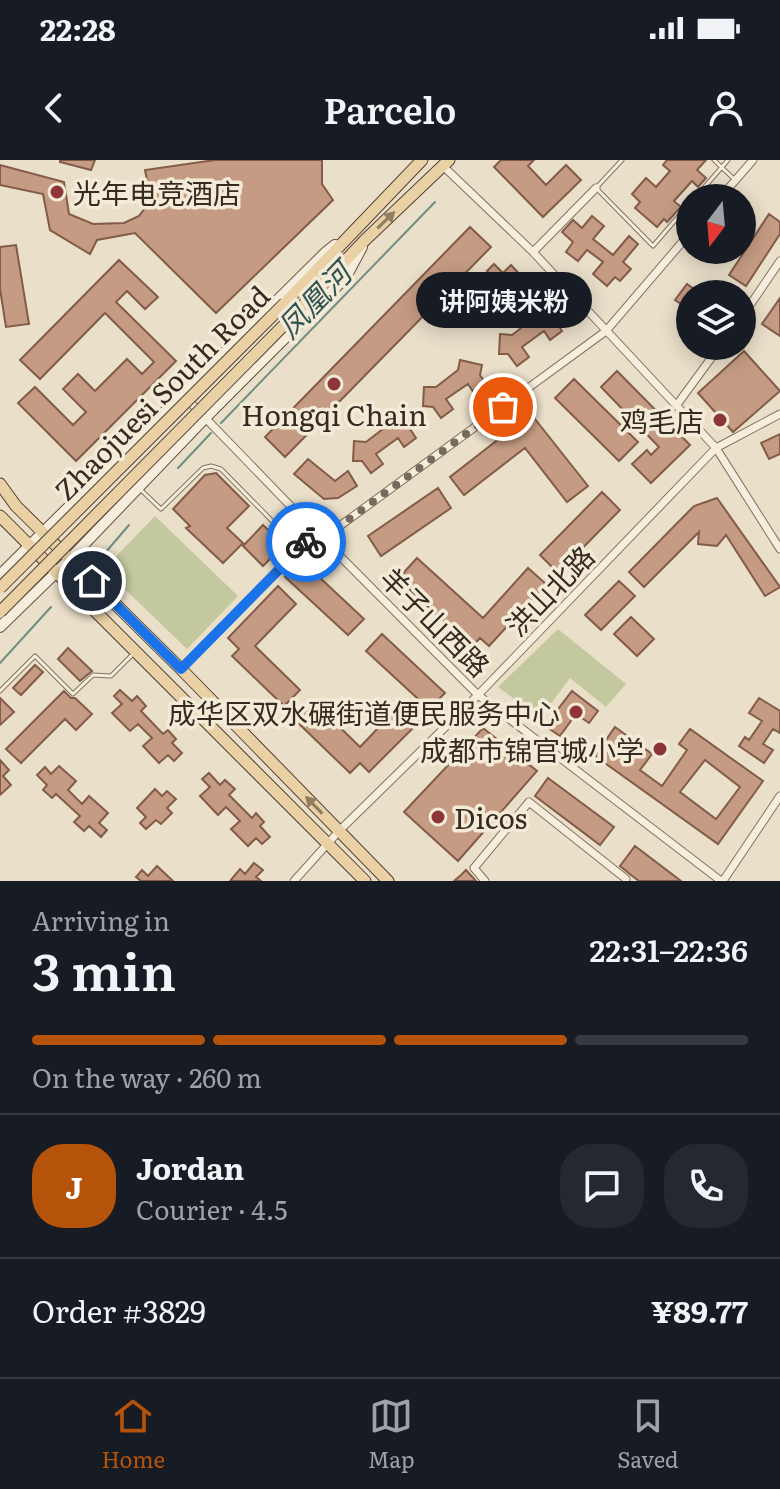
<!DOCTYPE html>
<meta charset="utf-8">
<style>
:root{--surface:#171b24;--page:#242831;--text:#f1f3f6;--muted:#9ea1a6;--line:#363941;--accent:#b45309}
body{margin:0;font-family:Literata,"Noto Sans SC",serif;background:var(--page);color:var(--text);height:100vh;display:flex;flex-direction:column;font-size:30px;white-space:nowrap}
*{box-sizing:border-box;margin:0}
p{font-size:26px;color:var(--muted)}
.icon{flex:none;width:44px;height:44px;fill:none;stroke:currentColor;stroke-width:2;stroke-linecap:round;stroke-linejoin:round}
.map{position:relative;height:721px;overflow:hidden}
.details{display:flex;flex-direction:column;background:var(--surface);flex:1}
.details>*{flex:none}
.needle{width:52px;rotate:196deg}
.buttons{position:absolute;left:676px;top:24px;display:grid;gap:16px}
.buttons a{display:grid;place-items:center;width:80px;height:80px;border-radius:50%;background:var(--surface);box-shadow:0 4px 20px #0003;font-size:40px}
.pin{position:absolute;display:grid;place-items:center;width:68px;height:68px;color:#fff;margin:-34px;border:4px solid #fff;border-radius:50%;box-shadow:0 2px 8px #0007}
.courier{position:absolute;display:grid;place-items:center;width:80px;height:80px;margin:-40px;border:6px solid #1a73e8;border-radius:50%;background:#fff;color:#222;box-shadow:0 2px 10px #0007}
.bubble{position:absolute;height:56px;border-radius:28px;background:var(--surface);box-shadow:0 4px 20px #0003;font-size:26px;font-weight:600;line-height:56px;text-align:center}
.overview em{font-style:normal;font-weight:600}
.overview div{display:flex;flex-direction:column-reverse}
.overview{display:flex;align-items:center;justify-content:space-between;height:136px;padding:0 32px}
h1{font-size:52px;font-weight:600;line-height:60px}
.bar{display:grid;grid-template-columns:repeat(4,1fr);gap:12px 8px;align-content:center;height:96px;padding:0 32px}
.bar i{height:10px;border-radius:6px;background:var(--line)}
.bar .on{background:var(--accent)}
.bar p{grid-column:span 4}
.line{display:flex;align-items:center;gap:20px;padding:0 32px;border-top:2px solid var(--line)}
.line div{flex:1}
.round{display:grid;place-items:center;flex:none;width:84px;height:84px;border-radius:32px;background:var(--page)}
.status{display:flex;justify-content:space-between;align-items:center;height:56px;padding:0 40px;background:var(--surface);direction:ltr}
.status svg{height:22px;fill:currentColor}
header{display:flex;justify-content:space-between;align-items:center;height:104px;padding:0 32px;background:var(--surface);font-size:36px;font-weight:600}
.dock{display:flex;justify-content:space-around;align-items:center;height:112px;border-top:2px solid var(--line);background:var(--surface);font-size:22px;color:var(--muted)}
.dock a{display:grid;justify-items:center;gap:4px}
.dock .on{color:var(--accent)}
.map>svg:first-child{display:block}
</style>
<div class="status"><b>22:28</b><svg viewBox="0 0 49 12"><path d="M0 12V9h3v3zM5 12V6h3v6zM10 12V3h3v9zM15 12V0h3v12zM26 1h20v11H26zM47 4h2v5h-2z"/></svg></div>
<header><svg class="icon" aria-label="back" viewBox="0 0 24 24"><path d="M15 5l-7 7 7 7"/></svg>Parcelo<svg class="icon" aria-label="person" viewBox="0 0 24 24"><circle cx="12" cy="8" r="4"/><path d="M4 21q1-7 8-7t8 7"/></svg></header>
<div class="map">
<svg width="780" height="721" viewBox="0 0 780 721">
<rect width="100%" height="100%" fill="#eadfc9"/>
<!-- green -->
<path fill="#c4c89e" d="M155 356 238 436 187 489 104 409Z
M558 469 626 524 606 547 570 518 540 558 498 527Z"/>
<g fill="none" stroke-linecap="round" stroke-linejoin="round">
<!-- stream -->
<path stroke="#708d85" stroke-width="2" d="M221 263 435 42
M178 308 211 273
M105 393 129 365
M0 503 51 447"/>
</g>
<!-- building -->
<path fill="#c59c83" stroke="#825c48" stroke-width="2" fill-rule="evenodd" d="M60 0H95L91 10 60 2Z
M215 0H322V24L333 40 216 153 135 73 97 80 90 94 50 70 43 34 0 25V5L64 22 69 54 93 64 124 63 139 56 151 40 145 10Z
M501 0H534L528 6 546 25 566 5 581 20 543 57 494 7Z
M667 0H706L697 10 706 18 698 27 692 21 674 41 681 47 667 62 664 59 657 67 635 48 640 42 632 34 646 18 656 27 670 11 663 5Z
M769 54 780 62V74L746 126 729 115Z
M592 56 604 66 593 79 613 95 629 76 638 84 623 102 631 109 620 121 615 117 607 126 593 114 603 102 587 90 578 101 566 92 573 82 562 72 573 60 582 68Z
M470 67 491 87 285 297 265 277Z
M16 85 29 164 6 167 0 129V87Z
M119 100 158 137 145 149 127 131 116 142 176 201 76 301 18 243 35 227 73 265 86 252 63 229 78 214 95 231 127 199 142 214 154 202 105 153 40 219 20 200Z
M494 104 503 113 511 105 524 119 515 127 523 136 516 143 509 135 497 146 487 136 499 124 487 111Z
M687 124 701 134H690V150L675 140Z
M780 138V176L762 164Z
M536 147 558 152 556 162 562 171 550 180 544 171 522 187 529 197 517 206 508 194H499L500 174 512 175 534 158Z
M744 191 780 231 733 272 698 233Z
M460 200 482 205 480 215 486 224 474 233 468 224 446 239 453 249 441 258 433 247 423 246 424 227H436L458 210Z
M617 211 690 285 651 323 632 304 647 290 651 295 659 287 601 227Z
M574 219 638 282 619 301 555 238Z
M390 254 412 259 410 269 416 278 404 287 398 278 376 294 383 304 371 313 362 301H353L354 281 366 282 388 265Z
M531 254 588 326 567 342 525 288 464 335 450 317Z
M780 274V294L769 299 761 283Z
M308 299 335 321 348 311 357 326 338 338 324 339 294 314Z
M216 313 249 346 227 368 243 383 223 403 186 368 190 366 173 349 205 315Z
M438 328 451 348 381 396 368 376Z
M602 332 620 350 558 413 540 395Z
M717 338 780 427 765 436 726 375 717 386 698 384 699 372 644 427 629 412 694 346Z
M263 365 284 385 263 406 243 386Z
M417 398 483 458 528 408 546 424 489 486 480 478 472 487 398 419Z
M301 400 364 459 348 475 285 417Z
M619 421 635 436 601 470 585 455Z
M278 426 296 444 255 486 300 530 284 546 232 496 239 489 228 478Z
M631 457 654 479 637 496 614 474Z
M382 474 445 533 429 549 366 491Z
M68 488 92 511 80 521 58 499Z
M35 505 43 512 21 535 13 528Z
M120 530 132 541 137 536 146 546 141 551 163 574 168 570 176 579 172 583 182 593 174 601 168 595 159 603 143 586 152 578 138 564 130 571 112 553 122 544 114 536Z
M64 531 71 538H75L92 554 76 570 65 559 21 603 6 589Z
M572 531 598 551 589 563 576 554 560 576 545 566Z
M0 538 14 552 0 565Z
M759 538 780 551V573L773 569 763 584 773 590 764 603 739 586 745 577 749 580 762 561 749 553Z
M313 541 360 587 402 543 420 561 369 612 360 603 350 613 295 560Z
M615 567 652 594 640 610 662 626 687 590 679 584 690 569 763 621 718 684 595 596ZM705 600 740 627 716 659 680 632Z
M483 568 537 611 458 701 404 652Z
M0 600 9 610 3 616 11 625 0 635Z
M59 606 76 621 68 630 82 644 89 636 108 653 99 663 107 670 101 677 89 666 84 671 74 662 80 656 56 634 52 638 43 630 47 625 37 615 45 607 51 614Z
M209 613 220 625 225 620 235 629 229 635 252 658 256 653 264 662 260 666 270 677 262 684 256 678 248 686 231 669 240 661 226 647 218 655 200 636 210 627 202 619Z
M548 618 614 667 600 685 535 636Z
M155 629 162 636 167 631 176 639 167 648 172 653 161 664 156 660 146 669 140 663 146 657 137 648Z
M635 686 681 721H639L631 715 620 706Z
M254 703 263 710 256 717 261 721H230L240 709 245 714Z
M157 706 173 721H141L136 717 142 710 148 716Z
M466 710 476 721H454L461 715Z"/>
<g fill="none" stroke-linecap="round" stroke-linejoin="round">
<!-- lane casing -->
<g stroke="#85725f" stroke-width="5">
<path id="lane" d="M622 0 596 28 653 86 690 43
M714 0 735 20
M695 38 728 0
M141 330 161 349 203 308 211 306 221 309 287 376 303 361
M184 507 316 372
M0 531 35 496 73 534 93 515 111 516 133 494"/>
</g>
<!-- street casing -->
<g stroke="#85725f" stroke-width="9">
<path id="street" d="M443 6 533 92 716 288 780 389
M720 38 753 0
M533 92 596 28
M742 157 780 101
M186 238 304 360 478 535 721 721
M676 246 720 186
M322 379 606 171 690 73
M294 721 339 671 478 535 716 288 780 254
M485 721 474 708 529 642 626 719
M723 721 780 636"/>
</g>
<!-- secondary casing -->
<g stroke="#675342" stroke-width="12">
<path id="secondary" d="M0 415 325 93 335 85
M0 467 70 399 205 258 346 117 362 87"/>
</g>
<!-- primary casing -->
<g stroke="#534133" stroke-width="13">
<path id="primary" d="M285 143 422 0
M293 156 365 80 449 0
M0 324 16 346 181 509 388 721
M0 356 365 721"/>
</g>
<!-- lane -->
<use href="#lane" stroke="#f6eddc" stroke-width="3"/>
<!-- street -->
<use href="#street" stroke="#f6eddc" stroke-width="7"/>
<!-- secondary -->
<use href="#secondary" stroke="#f6eddc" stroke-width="10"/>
<!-- primary -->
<use href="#primary" stroke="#e9d1a5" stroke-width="11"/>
<!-- primary-bridge casing -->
<g stroke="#534133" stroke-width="13" stroke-linecap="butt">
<path id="primary-bridge" d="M0 428 285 143
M0 452 293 156"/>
</g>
<!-- primary-bridge -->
<use href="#primary-bridge" stroke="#e9d1a5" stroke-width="11"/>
</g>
<!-- one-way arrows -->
<defs><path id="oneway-solid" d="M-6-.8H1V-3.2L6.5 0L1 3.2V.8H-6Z" transform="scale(2)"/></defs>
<g fill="#907e63">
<use href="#oneway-solid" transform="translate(386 60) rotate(-44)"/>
<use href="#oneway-solid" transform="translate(314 645) rotate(-134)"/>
</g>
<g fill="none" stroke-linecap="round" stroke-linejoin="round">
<!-- done -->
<path stroke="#766a5c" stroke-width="8" stroke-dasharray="0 14.4" d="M306 382 316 372 322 379 503 247"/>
<!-- route -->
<path stroke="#1a73e8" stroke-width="10" d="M92 421 181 509 306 382"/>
</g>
<!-- markers -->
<g fill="#8e3539" stroke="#f3ead8" stroke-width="3">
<circle cx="57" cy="32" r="8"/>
<circle cx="334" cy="224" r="8"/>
<circle cx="720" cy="260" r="8"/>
<circle cx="576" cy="552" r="8"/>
<circle cx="660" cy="589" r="8"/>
<circle cx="438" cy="657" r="8"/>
</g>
<g text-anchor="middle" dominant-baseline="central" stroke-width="7" stroke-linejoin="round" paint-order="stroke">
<!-- poi labels -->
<g font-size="28" fill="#372b21" stroke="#f3ead8" text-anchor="end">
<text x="73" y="32" text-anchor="start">光年电竞酒店</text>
<text x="334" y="254" text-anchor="middle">Hongqi Chain</text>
<text x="704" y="260">鸡毛店</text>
<text x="560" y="552">成华区双水碾街道便民服务中心</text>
<text x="644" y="589">成都市锦官城小学</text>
<text x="454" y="657" text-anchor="start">Dicos</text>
</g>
<!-- street labels -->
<g font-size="28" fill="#372b21" stroke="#f3ead8">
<text transform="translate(161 232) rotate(-45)">Zhaojuesi South Road</text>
<text transform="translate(549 430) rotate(-46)">洪山北路</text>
<text transform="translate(436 461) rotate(45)">羊子山西路</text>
</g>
<!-- water labels -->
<g font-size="30" font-style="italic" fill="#325552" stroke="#f3ead8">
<text transform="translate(313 139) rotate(-46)">凤凰河</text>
</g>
</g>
</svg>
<div class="buttons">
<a><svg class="needle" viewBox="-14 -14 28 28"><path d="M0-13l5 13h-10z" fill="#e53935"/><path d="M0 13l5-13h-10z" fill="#9ea1a6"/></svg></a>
<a><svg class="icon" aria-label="layers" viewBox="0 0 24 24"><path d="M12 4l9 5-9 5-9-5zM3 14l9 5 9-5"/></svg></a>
</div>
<div class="pin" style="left:503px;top:247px;background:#ea580c"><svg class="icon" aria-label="bag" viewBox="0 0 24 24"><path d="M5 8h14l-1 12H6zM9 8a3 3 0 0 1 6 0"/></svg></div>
<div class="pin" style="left:92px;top:421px;background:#1f2937"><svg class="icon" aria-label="home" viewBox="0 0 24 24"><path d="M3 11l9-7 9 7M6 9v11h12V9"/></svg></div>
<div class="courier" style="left:306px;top:382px"><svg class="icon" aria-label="bike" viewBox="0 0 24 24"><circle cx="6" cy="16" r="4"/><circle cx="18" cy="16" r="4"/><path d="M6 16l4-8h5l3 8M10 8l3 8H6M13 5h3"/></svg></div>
<div class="bubble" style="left:416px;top:112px;width:176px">讲阿姨米粉</div>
</div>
<section class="details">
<div class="overview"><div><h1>3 min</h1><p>Arriving in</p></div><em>22:31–22:36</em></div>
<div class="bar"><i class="on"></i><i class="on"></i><i class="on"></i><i></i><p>On the way · 260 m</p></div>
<div class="line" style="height:144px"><b class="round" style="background:var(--accent);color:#fff">J</b><div><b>Jordan</b><p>Courier · 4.5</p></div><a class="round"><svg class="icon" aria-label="chat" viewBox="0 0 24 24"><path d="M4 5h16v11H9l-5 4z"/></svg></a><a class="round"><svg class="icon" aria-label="phone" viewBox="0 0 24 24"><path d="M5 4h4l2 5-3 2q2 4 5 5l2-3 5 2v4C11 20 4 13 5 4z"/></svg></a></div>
<div class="line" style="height:104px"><div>Order #3829</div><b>¥89.77</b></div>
</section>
<nav class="dock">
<a class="on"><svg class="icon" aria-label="home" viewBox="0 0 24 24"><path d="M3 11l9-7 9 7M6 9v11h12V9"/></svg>Home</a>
<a><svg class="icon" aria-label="map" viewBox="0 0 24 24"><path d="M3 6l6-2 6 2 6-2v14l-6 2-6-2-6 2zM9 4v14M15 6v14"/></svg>Map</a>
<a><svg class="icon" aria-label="saved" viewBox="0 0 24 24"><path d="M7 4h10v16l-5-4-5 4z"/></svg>Saved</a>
</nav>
